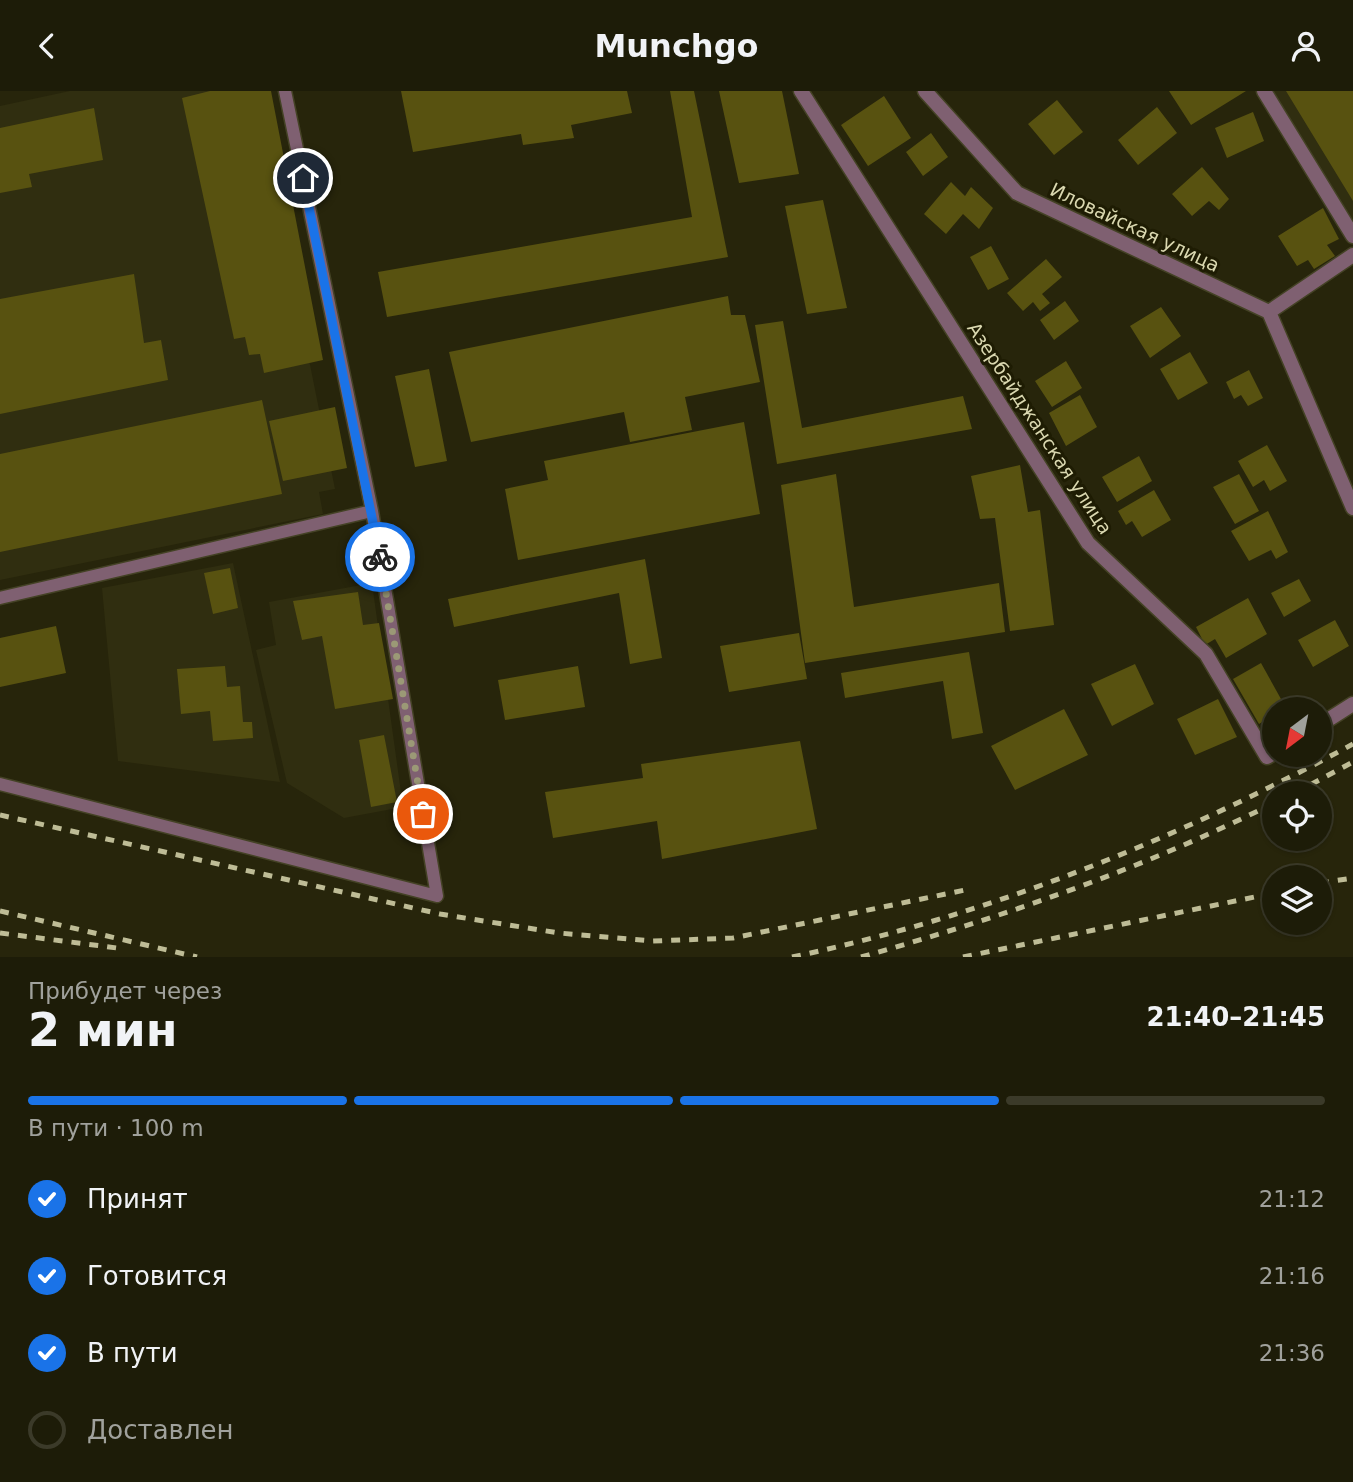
<!DOCTYPE html>
<html lang="ru">
<meta charset="utf-8">
<style>
:root{--surface:#1d1c08;--page:#2a2916;--text:#f1f3f6;--muted:#a0a19c;--line:#3b3a29;--accent:#1a73e8}
body{margin:0;font-family:"DejaVu Sans",sans-serif;background:var(--page);color:var(--text);height:100vh;display:flex;flex-direction:column;font-size:26px;white-space:nowrap}
*{box-sizing:border-box;margin:0}
p{font-size:23px;color:var(--muted)}
.icon{flex:none;width:38px;height:38px;fill:none;stroke:currentColor;stroke-width:2;stroke-linecap:round;stroke-linejoin:round}
.map{position:relative;height:866px;overflow:hidden}
.sheet{display:flex;flex-direction:column;background:var(--surface);flex:1}
.sheet>*{flex:none}
.needle{width:46px;rotate:212deg}
.buttons{position:absolute;left:1262px;top:606px;display:grid;gap:14px}
.buttons a{display:grid;place-items:center;width:70px;height:70px;border-radius:50%;background:var(--surface);box-shadow:0 2px 5px #0004,0 0 0 2px var(--line);font-size:35px}
.pin{position:absolute;display:grid;place-items:center;width:60px;height:60px;color:#fff;margin:-30px;border:4px solid #fff;border-radius:50%;box-shadow:0 2px 7px #0007}
.courier{position:absolute;display:grid;place-items:center;width:70px;height:70px;margin:-35px;border:5px solid #1a73e8;border-radius:50%;background:#fff;color:#222;box-shadow:0 2px 9px #0007}
.headline em{font-style:normal;font-weight:700}
.headline div{display:flex;flex-direction:column-reverse}
.headline{display:flex;align-items:center;justify-content:space-between;height:119px;padding:0 28px}
h1{font-size:46px;font-weight:700;line-height:52px}
.bar{display:grid;grid-template-columns:repeat(4,1fr);gap:10px 7px;align-content:center;height:84px;padding:0 28px}
.bar i{height:9px;border-radius:5px;background:var(--line)}
.bar .on{background:var(--accent)}
.bar p{grid-column:span 4}
ol{padding:0 28px;list-style:none}
li{display:flex;align-items:center;gap:21px;height:77px}
li p{margin-inline-start:auto}
li .icon{padding:7px;border-radius:50%;background:var(--accent);color:#fff;stroke-width:4}
li:last-child{color:var(--muted)}
li i{width:38px;height:38px;border:4px solid var(--line);border-radius:50%}
header{display:flex;justify-content:space-between;align-items:center;height:91px;padding:0 28px;background:var(--surface);font-size:32px;font-weight:700}
.map>svg:first-child{display:block}
</style>
<header><svg class="icon" aria-label="back" viewBox="0 0 24 24"><path d="M15 5l-7 7 7 7"/></svg>Munchgo<svg class="icon" aria-label="person" viewBox="0 0 24 24"><circle cx="12" cy="8" r="4"/><path d="M4 21q1-7 8-7t8 7"/></svg></header>
<div class="map">
<svg width="1353" height="866" viewBox="0 0 1353 866">
<rect width="100%" height="100%" fill="#27250b"/>
<!-- built -->
<path fill="#302e10" d="M70 0H255L335 398 319 401 323 423 0 489V15Z
M1273 0H1353V131Z
M233 472 280 691 118 670 102 497Z
M372 492 403 716 344 727 287 692 256 559 276 554 269 511Z"/>
<!-- building -->
<path fill="#585210" d="M210 0H271L323 269 264 282 260 263 249 264 245 246 234 248 182 7Z
M401 0H627L632 22 571 34 574 47 523 54 521 43 413 61Z
M670 0H694L728 166 387 226 378 181 692 126Z
M719 0H782L799 83 739 92Z
M1169 0H1246L1191 34Z
M1286 0H1353V110Z
M884 5 911 47 868 75 841 34Z
M1057 9 1083 41 1054 64 1028 33Z
M1157 16 1177 42 1138 74 1118 49Z
M94 17 103 69 29 83 32 96 0 102V37Z
M1253 21 1264 50 1227 67 1215 37Z
M931 42 948 66 923 85 906 61Z
M1202 76 1229 108 1219 119 1209 110 1192 125 1172 103Z
M951 91 965 105 971 96 993 117 979 138 963 123 946 143 924 123Z
M823 109 847 217 807 223 785 115Z
M1323 117 1339 148 1327 154 1335 165 1314 178 1308 169 1297 175 1278 145Z
M991 155 1009 188 988 199 970 166Z
M1046 168 1062 186 1042 203 1050 212 1040 220 1033 211 1023 220 1007 202Z
M134 183 144 252 161 249 168 289 0 323V208Z
M728 205 731 224H745L760 291 685 306 692 339 630 351 624 321 471 351 449 261Z
M1065 210 1079 230 1054 249 1040 229Z
M1161 216 1181 245 1150 267 1130 235Z
M783 230 802 337 963 305 972 338 777 373 755 234Z
M1190 261 1208 292 1178 309 1160 278Z
M1066 270 1082 297 1052 316 1035 290Z
M429 278 447 370 415 376 395 285Z
M1249 279 1263 307 1248 315 1241 304 1234 308 1226 291Z
M1080 304 1097 336 1066 355 1049 322Z
M262 309 282 403 0 461V363Z
M335 316 347 377 283 390 269 330Z
M744 331 760 423 518 469 505 398 548 389 544 370Z
M1267 354 1287 390 1270 400 1264 389 1253 396 1238 370Z
M1139 365 1152 390 1117 411 1102 386Z
M1020 374 1028 421 1040 419 1054 534 1010 540 995 427 980 428 971 385Z
M836 383 854 516 999 492 1005 541 805 572 781 394Z
M1239 383 1259 420 1235 433 1213 396Z
M1154 399 1171 429 1142 446 1132 430 1126 434 1118 420Z
M1268 420 1288 461 1276 468 1271 459 1249 470 1231 440Z
M645 468 662 567 630 573 619 502 454 536 448 508Z
M230 477 238 517 213 523 204 482Z
M1299 488 1311 510 1284 526 1271 502Z
M358 501 363 534 379 532 393 608 335 618 322 545 302 549 293 510Z
M1248 507 1267 543 1226 567 1215 548 1205 554 1196 536Z
M1335 529 1349 555 1313 576 1298 549Z
M56 535 66 582 0 596V547Z
M799 542 807 588 729 601 720 555Z
M969 561 983 642 952 648 943 590 845 607 841 582Z
M1261 572 1286 617 1274 618V624L1259 633 1233 588Z
M1135 573 1154 613 1112 635 1091 593Z
M225 575 227 596 240 595 243 631H252L253 647 213 650 210 620 181 623 177 578Z
M578 575 585 616 505 629 498 589Z
M1218 608 1237 646 1195 664 1177 628Z
M1064 618 1088 664 1015 699 991 655Z
M384 644 397 711 371 716 359 649Z
M800 650 817 738 662 768 657 730 553 747 545 701 643 687 641 673Z"/>
<g fill="none" stroke-linecap="round" stroke-linejoin="round">
<!-- lane casing -->
<g stroke="#444225" stroke-width="15">
<path id="lane" d="M0 507 372 420
M0 693 437 805 372 420 285 0"/>
</g>
<!-- street casing -->
<g stroke="#444225" stroke-width="17">
<path id="street" d="M801 0 1088 452 1206 563 1267 666 1274 662
M925 0 1017 102 1269 221 1353 164
M1264 0 1353 145
M1269 221 1353 417
M1320 634 1353 613"/>
</g>
<!-- lane -->
<use href="#lane" stroke="#7f6071" stroke-width="12"/>
<!-- street -->
<use href="#street" stroke="#7f6071" stroke-width="14"/>
<!-- rail -->
<path stroke="#bebc96" stroke-width="5" stroke-dasharray="9 9" stroke-linecap="butt" d="M1295 702 1353 671
M0 724 440 823 559 842 653 850 733 847 965 799
M1320 792 1353 787
M0 820 197 866
M0 842 125 858
M792 866C987 825 1178 748 1353 653
M861 866C1003 826 1142 778 1274 712
M963 866 1274 802"/>
</g>
<g fill="none" stroke-linecap="round" stroke-linejoin="round">
<!-- done -->
<path stroke="#9b9976" stroke-width="7" stroke-dasharray="0 12.6" d="M380 466 423 723"/>
<!-- route -->
<path stroke="#1a73e8" stroke-width="9" d="M303 87 380 466"/>
</g>
<g text-anchor="middle" dominant-baseline="central" stroke-width="6" stroke-linejoin="round" paint-order="stroke">
<!-- street labels -->
<g font-size="19" fill="#dad8b0" stroke="#1e1c03">
<text transform="translate(1135 136) rotate(25)">Иловайская улица</text>
<text transform="translate(1040 337) rotate(57)">Азербайджанская улица</text>
</g>
</g>
</svg>
<div class="buttons">
<a><svg class="needle" viewBox="-14 -14 28 28"><path d="M0-13l5 13h-10z" fill="#e53935"/><path d="M0 13l5-13h-10z" fill="#a0a19c"/></svg></a>
<a><svg class="icon" aria-label="locate" viewBox="0 0 24 24"><circle cx="12" cy="12" r="6"/><path d="M12 2v4M12 18v4M2 12h4M18 12h4"/></svg></a>
<a><svg class="icon" aria-label="layers" viewBox="0 0 24 24"><path d="M12 4l9 5-9 5-9-5zM3 14l9 5 9-5"/></svg></a>
</div>
<div class="pin" style="left:423px;top:723px;background:#ea580c"><svg class="icon" aria-label="bag" viewBox="0 0 24 24"><path d="M5 8h14l-1 12H6zM9 8a3 3 0 0 1 6 0"/></svg></div>
<div class="pin" style="left:303px;top:87px;background:#1f2937"><svg class="icon" aria-label="home" viewBox="0 0 24 24"><path d="M3 11l9-7 9 7M6 9v11h12V9"/></svg></div>
<div class="courier" style="left:380px;top:466px"><svg class="icon" aria-label="bike" viewBox="0 0 24 24"><circle cx="6" cy="16" r="4"/><circle cx="18" cy="16" r="4"/><path d="M6 16l4-8h5l3 8M10 8l3 8H6M13 5h3"/></svg></div>
</div>
<section class="sheet">
<div class="headline"><div><h1>2 мин</h1><p>Прибудет через</p></div><em>21:40–21:45</em></div>
<div class="bar"><i class="on"></i><i class="on"></i><i class="on"></i><i></i><p>В пути · 100 m</p></div>
<ol>
<li><svg class="icon" aria-label="check" viewBox="0 0 24 24"><path d="M5 12l5 5 9-10"/></svg>Принят<p>21:12</p></li>
<li><svg class="icon" aria-label="check" viewBox="0 0 24 24"><path d="M5 12l5 5 9-10"/></svg>Готовится<p>21:16</p></li>
<li><svg class="icon" aria-label="check" viewBox="0 0 24 24"><path d="M5 12l5 5 9-10"/></svg>В пути<p>21:36</p></li>
<li><i></i>Доставлен</li>
</ol>
</section>
